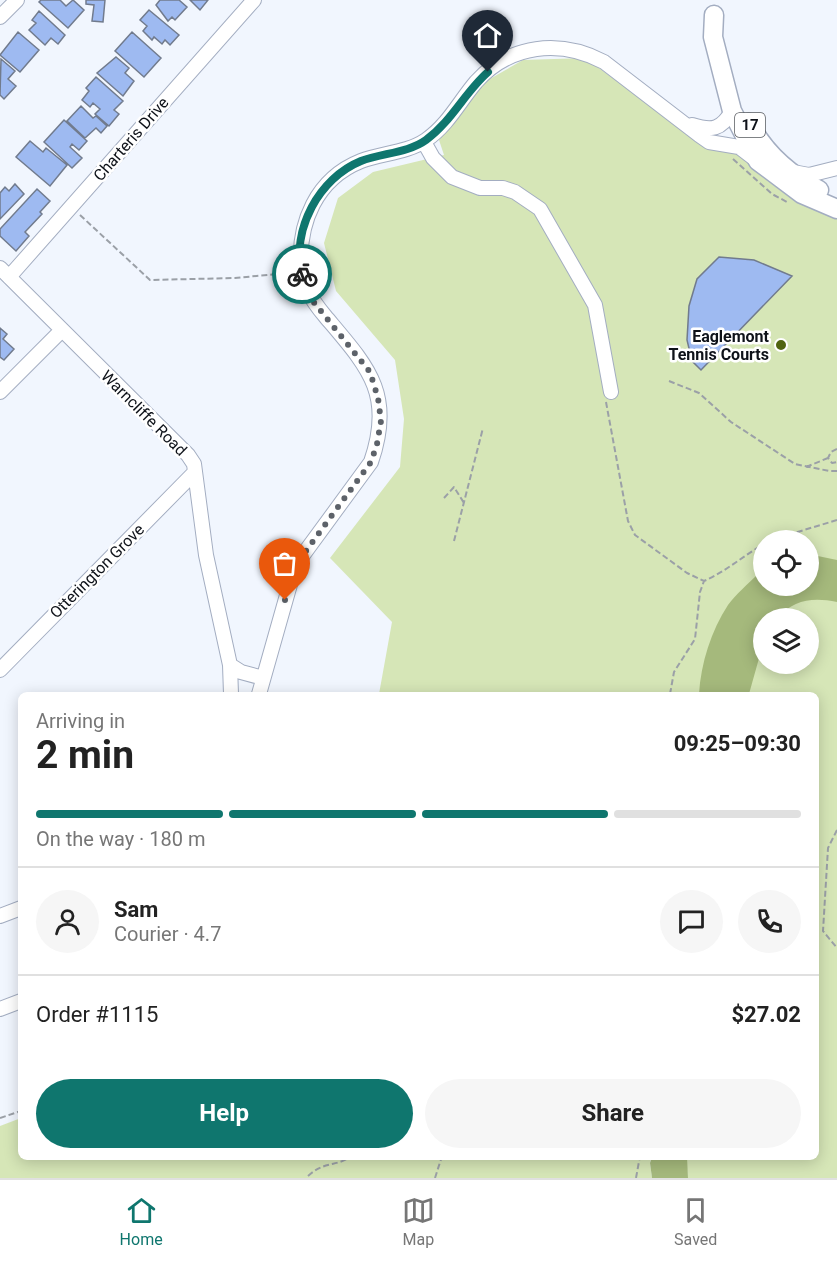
<!DOCTYPE html>
<meta charset="utf-8">
<style>
:root{--surface:#fff;--page:#f6f6f6;--text:#222;--muted:#767676;--line:#e0e0e0;--accent:#0f766e}
body{margin:0;font-family:Roboto,sans-serif;background:var(--page);color:var(--text);height:100vh;display:flex;flex-direction:column;font-size:22px;white-space:nowrap}
*{box-sizing:border-box;margin:0}
p{font-size:20px;color:var(--muted)}
.icon{flex:none;width:33px;height:33px;fill:none;stroke:currentColor;stroke-width:2;stroke-linecap:round;stroke-linejoin:round}
.map{position:relative;flex:1;overflow:hidden}
.panel{position:absolute;left:18px;top:692px;width:801px;height:468px;display:flex;flex-direction:column;background:var(--surface);border-radius:9px;box-shadow:0 3px 15px #0003}
.panel>*{flex:none}
.fabs{position:absolute;left:753px;top:530px;display:grid;gap:12px}
.fabs a{display:grid;place-items:center;width:66px;height:66px;border-radius:50%;background:var(--surface);box-shadow:0 3px 15px #0003;font-size:30px}
.pin{position:absolute;display:grid;place-items:center;width:51px;height:51px;color:#fff;margin:-62px -26px;border-radius:50% 50% 50% 0;rotate:-45deg;box-shadow:0 0 6px #0007}
.pin .icon{rotate:45deg}
.courier{position:absolute;display:grid;place-items:center;width:60px;height:60px;margin:-30px;border:4px solid #0f766e;border-radius:50%;background:#fff;color:#222;box-shadow:0 2px 8px #0007}
.headline em{font-style:normal;font-weight:700}
.headline div{display:flex;flex-direction:column-reverse}
.headline{display:flex;align-items:center;justify-content:space-between;height:102px;padding:0 18px}
h1{font-size:39px;font-weight:700;line-height:45px}
.bar{display:grid;grid-template-columns:repeat(4,1fr);gap:9px 6px;align-content:center;height:72px;padding:0 18px}
.bar i{height:8px;border-radius:4px;background:var(--line)}
.bar .selected{background:var(--accent)}
.bar p{grid-column:span 4}
.line{display:flex;align-items:center;gap:15px;padding:0 18px;border-top:2px solid var(--line)}
.line div{flex:1}
.round{display:grid;place-items:center;flex:none;width:63px;height:63px;border-radius:32px;background:var(--page)}
.action{display:flex;gap:12px;margin-top:auto;padding:12px 18px}
.action a{flex:1;height:69px;border-radius:36px;background:var(--accent);color:#fff;font-size:24px;font-weight:700;line-height:69px;text-align:center}
.action a+a{background:var(--page);color:var(--text)}
.tab-bar{display:flex;justify-content:space-around;align-items:center;height:84px;border-top:2px solid var(--line);background:var(--surface);font-size:16px;color:var(--muted)}
.tab-bar a{display:grid;justify-items:center;gap:3px}
.tab-bar .selected{color:var(--accent)}
.map>svg:first-child{display:block}
</style>
<div class="map">
<svg width="837" height="1178" viewBox="0 0 837 1178">
<rect width="100%" height="100%" fill="#f1f6fe"/>
<!-- green -->
<path fill="#d6e6b7" fill-rule="evenodd" d="M585 58 709 147 755 156 837 209V1178H688L686 1159 687 1156H816V694H379L392 622 330 558 400 467 404 419 395 360 336 291 324 243 338 198 373 172 444 155 439 140 481 84 523 60ZM764 540H808V585H764ZM764 618H808V663H764Z
M21 1118V1156H652L650 1163 652 1178H0V1126Z"/>
<!-- water -->
<path fill="#a5b97c" d="M813 555 837 560V602C814 597 793 599 778 618H764L763 644 749 694H699C701 663 711 631 728 605 736 594 748 584 758 574L763 572 764 585H808L809 556Z
M652 1157H687L688 1178H652L650 1163Z"/>
<!-- building -->
<path fill="#9ebaf1" stroke="#717b8d" stroke-width="1.5" d="M41 0H60L66 6 73 0 84 10 68 28 39 2Z
M86 0H105L103 22 92 21 94 5 86 4Z
M160 0H179L187 7 175 20 172 17 168 21 156 5Z
M190 0H208L200 10Z
M149 10 179 35 170 45 165 40 162 44 154 37 152 40 143 31 147 26 140 20Z
M39 11 65 35 58 44 51 38 45 45 29 30 36 23 32 20Z
M18 32 39 50 20 72 0 55Z
M132 32 161 58 144 77 115 51Z
M116 57 129 68 125 73 134 81 123 96 97 73Z
M1 59 15 71 8 79 16 86 4 99 0 95Z
M96 77 123 101 114 110 119 114 109 126 95 114 100 109 93 103 90 107 82 100 89 91 86 88Z
M81 106 93 118 96 116 107 126 101 133 96 128 85 138 67 121Z
M64 120 87 141 79 150 72 144 70 147 82 158 72 168 44 142Z
M30 141 43 152 46 148 67 165 50 186 16 157Z
M15 184 24 194 0 219V193L5 187 9 191Z
M37 189 50 201 40 212 42 214 25 232 29 236 16 251 0 236V229Z
M719 257 754 260 792 276 701 370 692 361 687 340 689 306 697 279Z
M0 328 7 334 3 339 14 349 4 360 0 357Z"/>
<g fill="none" stroke-linecap="round" stroke-linejoin="round">
<!-- minor casing -->
<g stroke="#a3adc1" stroke-width="16">
<path id="minor" d="M0 17 17 0
M692 125C712 131 721 130 732 111
M424 142 433 158 452 177 480 188H503L515 192 540 209 595 305 611 392
M793 172 809 175 837 168
M0 268 188 455 194 464 206 555 230 665 231 694
M9 277 254 0
M0 392 61 331
M230 665 241 672 263 678
M0 670 194 473
M259 694 291 581 300 559 371 462C395 393 367 366 325 316 314 303 302 286 301 268 298 223 316 179 361 161 382 153 407 153 426 140 448 125 459 102 476 82 510 44 560 39 604 62L699 135 709 142 739 147 756 160
M0 916 21 908
M0 1009 21 1001"/>
</g>
<!-- major casing -->
<g stroke="#a3adc1" stroke-width="21">
<path id="major" d="M714 15 713 37 732 111 758 161 802 194 837 209
M749 123C764 152 790 175 819 190"/>
</g>
<!-- path -->
<path stroke="#9ba0a7" stroke-width="2" stroke-dasharray="6 3" stroke-linecap="butt" d="M733 159 772 194 787 202
M80 215 150 280 235 278 288 273
M669 381 699 393 731 422 795 464 829 471H837
M606 402 628 521 635 535 687 573 704 581
M837 449 831 452 828 458 832 463 837 462
M806 467 828 458
M444 498 454 487 464 503
M771 540 837 520
M454 541 483 428
M670 694 674 672 695 639 700 592 704 581C725 572 743 556 764 544
M837 830 828 848 823 931 837 948
M0 1118 21 1111
M308 1176C324 1161 337 1167 351 1156
M435 1178 442 1156
M636 1178 640 1156"/>
<!-- minor -->
<use href="#minor" stroke="#fff" stroke-width="14"/>
<!-- major -->
<use href="#major" stroke="#fff" stroke-width="18"/>
</g>
<g fill="none" stroke-linecap="round" stroke-linejoin="round">
<!-- done -->
<path stroke="#5d6269" stroke-width="6" stroke-dasharray="0 10.8" d="M285 600 300 559 371 462 377 444 381 421 378 398 370 372 312 300 302 274"/>
<!-- route -->
<path stroke="#0f766e" stroke-width="8" d="M302 274C291 230 319 178 361 161 382 153 408 153 426 140 452 121 465 92 488 72"/>
</g>
<!-- markers -->
<circle fill="#506410" stroke="#fff" stroke-width="2" cx="781" cy="345" r="6"/>
<g text-anchor="middle" dominant-baseline="central" stroke-width="5" stroke-linejoin="round" paint-order="stroke">
<!-- shield labels -->
<rect fill="#fff" stroke="#56595e" stroke-width="1.5" x="735" y="113" width="30" height="24" rx="4.5"/>
<g font-size="15" font-weight="bold" fill="#0e1219">
<text x="750" y="125">17</text>
</g>
<!-- street labels -->
<g font-size="16" fill="#0e1219" stroke="#fff">
<text transform="translate(131 139) rotate(-49)">Charteris Drive</text>
<text transform="translate(144 413) rotate(45)">Warncliffe Road</text>
<text transform="translate(97 571) rotate(-45)">Otterington Grove</text>
</g>
<!-- poi labels -->
<g font-size="16" font-weight="bold" fill="#0e1219" stroke="#fff" text-anchor="end">
<text x="769" y="336">Eaglemont<tspan x="769" dy="18">Tennis Courts</tspan></text>
</g>
</g>
</svg>
<div class="fabs">
<a><svg class="icon" aria-label="locate" viewBox="0 0 24 24"><circle cx="12" cy="12" r="6"/><path d="M12 2v4M12 18v4M2 12h4M18 12h4"/></svg></a>
<a><svg class="icon" aria-label="layers" viewBox="0 0 24 24"><path d="M12 4l9 5-9 5-9-5zM3 14l9 5 9-5"/></svg></a>
</div>
<div class="pin" style="left:285px;top:600px;background:#ea580c"><svg class="icon" aria-label="bag" viewBox="0 0 24 24"><path d="M5 8h14l-1 12H6zM9 8a3 3 0 0 1 6 0"/></svg></div>
<div class="pin" style="left:488px;top:72px;background:#1f2937"><svg class="icon" aria-label="home" viewBox="0 0 24 24"><path d="M3 11l9-7 9 7M6 9v11h12V9"/></svg></div>
<div class="courier" style="left:302px;top:274px"><svg class="icon" aria-label="bike" viewBox="0 0 24 24"><circle cx="6" cy="16" r="4"/><circle cx="18" cy="16" r="4"/><path d="M6 16l4-8h5l3 8M10 8l3 8H6M13 5h3"/></svg></div>
<section class="panel">
<div class="headline"><div><h1>2 min</h1><p>Arriving in</p></div><em>09:25–09:30</em></div>
<div class="bar"><i class="selected"></i><i class="selected"></i><i class="selected"></i><i></i><p>On the way · 180 m</p></div>
<div class="line" style="height:108px"><a class="round"><svg class="icon" aria-label="person" viewBox="0 0 24 24"><circle cx="12" cy="8" r="4"/><path d="M4 21q1-7 8-7t8 7"/></svg></a><div><b>Sam</b><p>Courier · 4.7</p></div><a class="round"><svg class="icon" aria-label="chat" viewBox="0 0 24 24"><path d="M4 5h16v11H9l-5 4z"/></svg></a><a class="round"><svg class="icon" aria-label="phone" viewBox="0 0 24 24"><path d="M5 4h4l2 5-3 2q2 4 5 5l2-3 5 2v4C11 20 4 13 5 4z"/></svg></a></div>
<div class="line" style="height:78px"><div>Order #1115</div><b>$27.02</b></div>
<div class="action"><a>Help</a><a>Share</a></div>
</section>
</div>
<nav class="tab-bar">
<a class="selected"><svg class="icon" aria-label="home" viewBox="0 0 24 24"><path d="M3 11l9-7 9 7M6 9v11h12V9"/></svg>Home</a>
<a><svg class="icon" aria-label="map" viewBox="0 0 24 24"><path d="M3 6l6-2 6 2 6-2v14l-6 2-6-2-6 2zM9 4v14M15 6v14"/></svg>Map</a>
<a><svg class="icon" aria-label="saved" viewBox="0 0 24 24"><path d="M7 4h10v16l-5-4-5 4z"/></svg>Saved</a>
</nav>
